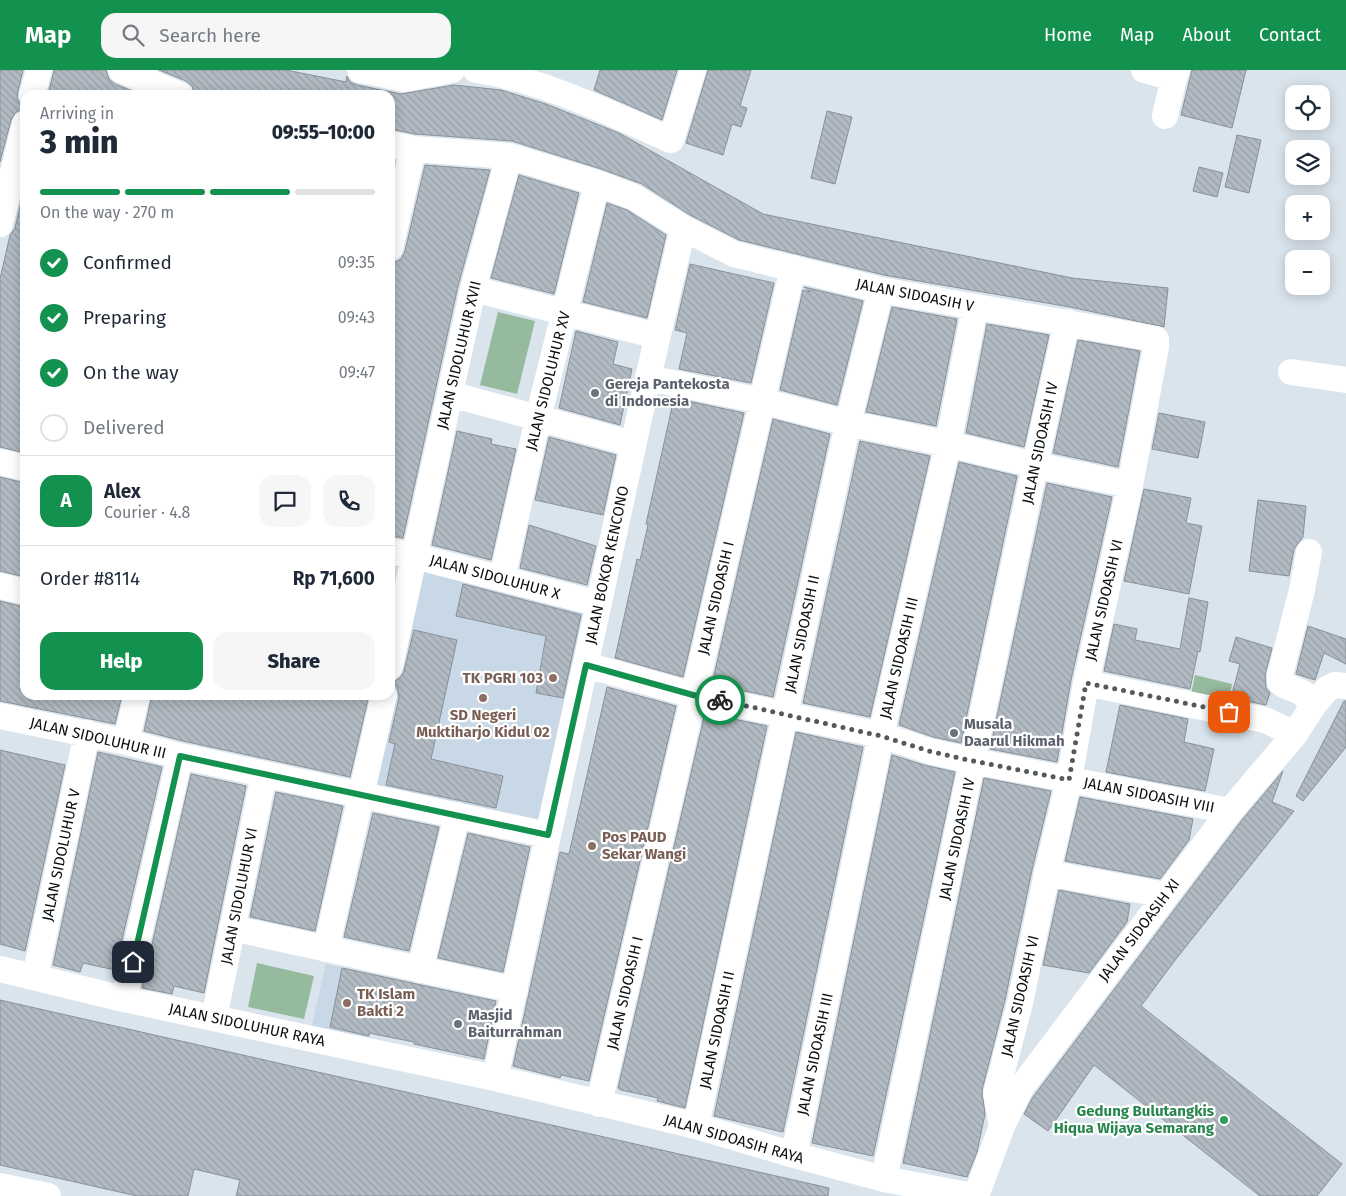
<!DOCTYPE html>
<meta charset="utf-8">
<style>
:root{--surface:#fff;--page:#f6f6f7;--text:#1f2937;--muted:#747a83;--line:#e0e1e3;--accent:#13914e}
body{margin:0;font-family:"Fira Sans",sans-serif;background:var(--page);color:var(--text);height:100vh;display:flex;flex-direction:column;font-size:19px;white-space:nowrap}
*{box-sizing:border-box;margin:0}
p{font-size:16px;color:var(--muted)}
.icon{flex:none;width:28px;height:28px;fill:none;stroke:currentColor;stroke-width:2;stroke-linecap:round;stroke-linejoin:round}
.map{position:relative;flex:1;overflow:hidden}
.panel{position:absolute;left:20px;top:20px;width:375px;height:610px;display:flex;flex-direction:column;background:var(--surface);border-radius:15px;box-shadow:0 2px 12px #0003}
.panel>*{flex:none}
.controls{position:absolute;left:1285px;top:15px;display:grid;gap:10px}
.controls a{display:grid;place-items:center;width:45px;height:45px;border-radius:10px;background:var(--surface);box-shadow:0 2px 12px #0003;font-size:25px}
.pin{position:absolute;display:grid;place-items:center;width:42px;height:42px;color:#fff;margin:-21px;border-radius:10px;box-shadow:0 2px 8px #0006}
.courier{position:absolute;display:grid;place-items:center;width:50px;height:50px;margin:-25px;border:4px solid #13914e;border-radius:50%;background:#fff;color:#222;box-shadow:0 1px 6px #0007}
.summary em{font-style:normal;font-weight:800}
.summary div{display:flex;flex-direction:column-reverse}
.summary{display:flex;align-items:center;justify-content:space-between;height:85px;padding:0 20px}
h1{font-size:32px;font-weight:800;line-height:38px}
.bar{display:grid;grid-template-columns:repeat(4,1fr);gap:8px 5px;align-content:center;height:60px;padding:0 20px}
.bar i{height:6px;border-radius:4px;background:var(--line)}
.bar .on{background:var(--accent)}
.bar p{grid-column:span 4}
.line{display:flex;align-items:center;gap:12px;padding:0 20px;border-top:1px solid var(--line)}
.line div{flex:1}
.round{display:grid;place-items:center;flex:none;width:52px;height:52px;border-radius:15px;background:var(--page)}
ol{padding:0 20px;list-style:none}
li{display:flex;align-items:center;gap:15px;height:55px}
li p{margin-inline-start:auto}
li .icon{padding:5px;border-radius:50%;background:var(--accent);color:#fff;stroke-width:4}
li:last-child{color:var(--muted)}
li i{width:28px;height:28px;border:2px solid var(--line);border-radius:50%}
.action{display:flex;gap:10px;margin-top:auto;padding:10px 20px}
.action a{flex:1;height:58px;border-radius:15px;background:var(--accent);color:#fff;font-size:20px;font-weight:800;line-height:58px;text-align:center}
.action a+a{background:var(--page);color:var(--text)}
header{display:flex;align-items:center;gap:30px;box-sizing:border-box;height:70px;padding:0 25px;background:var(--accent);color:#fff}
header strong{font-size:24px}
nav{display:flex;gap:28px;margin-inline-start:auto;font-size:18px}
.search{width:350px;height:45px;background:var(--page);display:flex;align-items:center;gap:12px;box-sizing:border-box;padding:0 18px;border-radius:15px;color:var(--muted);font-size:19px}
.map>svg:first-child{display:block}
</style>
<header>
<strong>Map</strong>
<div class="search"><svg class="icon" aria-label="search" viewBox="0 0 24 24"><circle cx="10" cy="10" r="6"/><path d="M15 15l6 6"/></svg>Search here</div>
<nav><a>Home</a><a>Map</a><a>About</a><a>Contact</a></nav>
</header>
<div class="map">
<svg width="1346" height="1126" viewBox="0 0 1346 1126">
<defs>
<pattern id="building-back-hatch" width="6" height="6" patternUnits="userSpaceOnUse" patternTransform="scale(1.25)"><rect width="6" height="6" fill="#b2bbc3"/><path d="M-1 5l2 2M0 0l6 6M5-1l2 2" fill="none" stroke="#98a0a6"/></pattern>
</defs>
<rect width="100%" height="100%" fill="#dae4ec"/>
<!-- built -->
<path fill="#c8d8e6" d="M420 500 593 538 547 755 373 718Z
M326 894 382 906 368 971 311 959Z"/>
<!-- pitch -->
<path fill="#96ba9d" d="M498 242 535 251 517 324 480 315Z
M1195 605 1232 614 1227 638 1190 629Z
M257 893 314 906 304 949 248 937Z"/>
<!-- building -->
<path fill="url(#building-back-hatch)" stroke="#889199" d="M0 0H23L18 21 17 28 21 35 25 38V39L20 40 15 43 11 50 0 92Z
M54 0H106L109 9 115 14 142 25H48Z
M159 0H286L346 12 347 6 350 12 357 15 401 24 454 15 501 20 546 34 619 63 763 144 1072 208 1168 218 1164 257 1070 237 884 205 739 170 690 145 642 114 601 99 512 71 415 64 390 59V25H195L192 16 186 11Z
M600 0H677L662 50 594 20Z
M708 0H751L740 36 747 38 741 57 732 54 723 85 686 73Z
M1192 0H1246L1232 58 1181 45Z
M827 41 852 47 835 114 811 108Z
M1237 65 1261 70 1249 123 1225 117Z
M425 95 490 100 458 216 403 468 390 466V193L395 192 401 189 405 181Z
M1199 97 1223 103 1217 127 1193 121Z
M519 105 579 123 554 224 491 208Z
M21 132 25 133V383L0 377V209L10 165 15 158Z
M607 133 627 140 666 165 647 248 583 232Z
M690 194 774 213 751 313 679 299 687 263 675 260Z
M804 217 863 231 837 335 780 320 803 220 811 222Z
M892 237 957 249 936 356 866 342Z
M987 254 1049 265 1024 377 966 363Z
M576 261 618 272 613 294 632 299 620 355 559 338Z
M1078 270 1140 281 1118 397 1053 383Z
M674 328 744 343 683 607 615 588 637 489 640 490 648 455 646 454Z
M1159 343 1205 352 1198 388 1152 379Z
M773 349 830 364 773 627 712 614Z
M457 361 492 369 491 374 516 379 491 490 432 475Z
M549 367 616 385 603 445 535 430Z
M860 371 930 386 870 647 803 633Z
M959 392 1017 406 961 673 933 667 899 655Z
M0 407 25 413V507L0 501Z
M1047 413 1112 427 1071 610 1057 692 990 679Z
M1144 419 1191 428 1186 453 1202 456 1189 524 1124 511Z
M1258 430 1306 436 1303 467 1294 479 1289 506 1249 501Z
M529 455 596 476 587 515 520 498Z
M463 514 581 545 563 628 536 623 546 566 456 546Z
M1189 528 1208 532 1200 582 1198 581 1190 619 1104 601 1114 554 1137 559 1135 570 1180 579Z
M0 531 25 537V625H122L115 654 0 631Z
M1308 556 1346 569V594L1324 583 1315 610 1296 604Z
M414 560 457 570 431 689 503 706 496 738 386 715 395 674 389 672 399 628 398 620 395 614 390 612 395 611 401 607 404 601Z
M1236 567 1272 578 1265 605 1266 618 1270 623 1266 635 1231 628 1240 594 1229 591Z
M607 617 676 636 589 1011 561 1005 560 1008 513 996 560 782 569 784Z
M152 625H369L350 707 183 671 144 661Z
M1344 631H1346V677L1303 731 1296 726Z
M1120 635 1188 649 1184 672 1214 679 1205 721 1106 702Z
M705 643 767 656 685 1038 657 1031 658 1028 621 1020 618 1018Z
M796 662 863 677 783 1062 714 1046Z
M0 680 65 695 25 881 0 874Z
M98 682 162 697 115 900 83 893 80 902 53 895Z
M892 685 924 695 955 702 873 1086 812 1073Z
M1283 701 1272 732 1294 741 1176 889 1141 936 1342 1094 1317 1126H1260L1094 995 1048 1061 1024 1044 1033 1027 1242 750Z
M191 704 246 716 204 923 174 916 172 924 142 918Z
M984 708 1051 721 1032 800 1005 930 982 1020 985 1044 977 1082 967 1107 903 1093Z
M276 722 343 736 315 861 250 847Z
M1080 727 1193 749 1189 770 1160 809 1065 791Z
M373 743 439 757 409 881 344 867Z
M468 763 530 777 503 902 438 888Z
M1059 820 1130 834 1127 852 1089 903 1043 895Z
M342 898 496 931 484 989 414 974V972L369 963V966L330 957Z
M0 930 829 1118 828 1126H236L240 1110 194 1099 188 1126H137L0 1095Z"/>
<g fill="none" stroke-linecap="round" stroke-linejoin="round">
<!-- minor -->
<path stroke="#fff" stroke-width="26" d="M121 0 180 25
M360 0 404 9 452 0
M476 0C543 10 609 43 671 70L693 0
M1144 0 1174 8 1177 0
M32 25 39 0
M1165 46 1174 8
M390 74 413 79 509 86 597 113 634 127 683 158 734 184 881 220 1156 269V277L1130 415 1086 613 1069 710 1047 803 1020 933 996 1024 1002 1056
M0 154 25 54
M390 178 413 79
M473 219 657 266
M1291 302 1346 310
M648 308 762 331 848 353 948 374 1035 395 1130 415
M450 324 633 374
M0 392 25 398
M390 481 414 486 599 534
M1309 482 1302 520 1280 605V612L1284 615 1303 623 1313 636
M502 509 538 348 597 113
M0 516 25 522
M586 595 693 625 881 665 929 681 973 691 1230 741
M390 597 473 219 509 86
M1086 613 1265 650 1295 664
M0 646 126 672 180 686 548 765
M126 672 137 625
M1047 803 1166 825
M232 858 515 920
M326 879 384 625
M0 899 124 929 495 1008 696 1056 794 1085 884 1109 973 1126
M420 900 457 745
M35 907 87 663
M124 929 180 686
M214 948 264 704
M495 1008 648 308 683 158
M599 1034 793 198
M696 1056 848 353 881 220
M794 1085 881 665 948 374 975 237
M884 1109 1035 395 1067 252
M0 1116 48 1126
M976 1126 1002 1056 1020 1019 1230 741 1295 664 1313 636 1327 619 1335 615 1346 616"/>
</g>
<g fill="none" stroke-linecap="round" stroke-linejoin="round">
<!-- done -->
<path stroke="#53595d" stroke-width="5" stroke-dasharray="0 9" d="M720 630 881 666 929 681 973 691 1069 710 1086 613 1229 642"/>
<!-- route -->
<path stroke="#13914e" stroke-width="6" d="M133 892 180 686 548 765 586 595 693 625 720 630"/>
</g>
<!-- markers -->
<g fill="#6b7280" stroke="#fff" stroke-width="2">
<circle cx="595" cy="323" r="5"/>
<circle cx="954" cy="663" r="5"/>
<circle cx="458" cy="954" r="5"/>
</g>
<g fill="#8d6e63" stroke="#fff" stroke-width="2">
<circle cx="553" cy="608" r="5"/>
<circle cx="483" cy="628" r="5"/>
<circle cx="592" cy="776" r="5"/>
<circle cx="347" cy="933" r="5"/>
</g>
<circle fill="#2e9e5b" stroke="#fff" stroke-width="2" cx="1224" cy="1050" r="5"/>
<g text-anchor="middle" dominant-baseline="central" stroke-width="4.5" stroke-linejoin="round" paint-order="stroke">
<!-- street labels -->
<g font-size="15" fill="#0b0e10" stroke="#fff">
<text transform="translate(915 225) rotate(11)">JALAN SIDOASIH V</text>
<text transform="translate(459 285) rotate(-77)">JALAN SIDOLUHUR XVII</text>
<text transform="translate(548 311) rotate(-76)">JALAN SIDOLUHUR XV</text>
<text transform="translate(1040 373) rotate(-78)">JALAN SIDOASIH IV</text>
<text transform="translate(607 495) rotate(-78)">JALAN BOKOR KENCONO</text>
<text transform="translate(495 507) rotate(15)">JALAN SIDOLUHUR X</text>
<text transform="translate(716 528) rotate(-77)">JALAN SIDOASIH I</text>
<text transform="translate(1104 530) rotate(-77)">JALAN SIDOASIH VI</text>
<text transform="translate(802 564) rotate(-78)">JALAN SIDOASIH II</text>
<text transform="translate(899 588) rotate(-77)">JALAN SIDOASIH III</text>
<text transform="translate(98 668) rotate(13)">JALAN SIDOLUHUR III</text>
<text transform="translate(1149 725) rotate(11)">JALAN SIDOASIH VIII</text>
<text transform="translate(957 769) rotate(-78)">JALAN SIDOASIH IV</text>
<text transform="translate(61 785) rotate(-78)">JALAN SIDOLUHUR V</text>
<text transform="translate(239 826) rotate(-79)">JALAN SIDOLUHUR VI</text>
<text transform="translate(1139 860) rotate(-53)">JALAN SIDOASIH XI</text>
<text transform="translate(625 923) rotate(-77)">JALAN SIDOASIH I</text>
<text transform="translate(1020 926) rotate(-77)">JALAN SIDOASIH VI</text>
<text transform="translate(247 955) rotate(12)">JALAN SIDOLUHUR RAYA</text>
<text transform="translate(717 960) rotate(-78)">JALAN SIDOASIH II</text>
<text transform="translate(815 984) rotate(-78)">JALAN SIDOASIH III</text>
<text transform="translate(734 1069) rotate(16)">JALAN SIDOASIH RAYA</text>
</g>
<!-- worship labels -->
<g font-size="15" font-weight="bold" fill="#5b616d" stroke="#fff" text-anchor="start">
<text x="605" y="314">Gereja Pantekosta<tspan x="605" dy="17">di Indonesia</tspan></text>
<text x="964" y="654">Musala<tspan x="964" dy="17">Daarul Hikmah</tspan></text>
<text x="468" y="945">Masjid<tspan x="468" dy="17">Baiturrahman</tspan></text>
</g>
<!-- education labels -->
<g font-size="15" font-weight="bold" fill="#785e54" stroke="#fff" text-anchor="start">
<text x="543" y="608" text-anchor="end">TK PGRI 103</text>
<text x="483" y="645" text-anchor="middle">SD Negeri<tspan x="483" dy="17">Muktiharjo Kidul 02</tspan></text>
<text x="602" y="767">Pos PAUD<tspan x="602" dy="17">Sekar Wangi</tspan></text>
<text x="357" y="924">TK Islam<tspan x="357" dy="17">Bakti 2</tspan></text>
</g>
<!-- leisure labels -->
<g font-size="15" font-weight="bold" fill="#27864d" stroke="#fff" text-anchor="end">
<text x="1214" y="1041">Gedung Bulutangkis<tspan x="1214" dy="17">Hiqua Wijaya Semarang</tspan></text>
</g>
</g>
</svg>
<div class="controls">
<a><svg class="icon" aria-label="locate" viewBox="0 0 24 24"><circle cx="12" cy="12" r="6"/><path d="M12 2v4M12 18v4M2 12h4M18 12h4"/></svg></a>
<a><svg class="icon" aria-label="layers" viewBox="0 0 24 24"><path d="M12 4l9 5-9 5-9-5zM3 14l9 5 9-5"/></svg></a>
<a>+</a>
<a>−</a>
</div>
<div class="pin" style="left:1229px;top:642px;background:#ea580c"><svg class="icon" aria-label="bag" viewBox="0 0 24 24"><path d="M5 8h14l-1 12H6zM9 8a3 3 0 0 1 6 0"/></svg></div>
<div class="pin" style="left:133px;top:892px;background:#1f2937"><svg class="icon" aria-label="home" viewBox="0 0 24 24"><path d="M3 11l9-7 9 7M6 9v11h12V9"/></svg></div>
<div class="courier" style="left:720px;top:630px"><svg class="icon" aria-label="bike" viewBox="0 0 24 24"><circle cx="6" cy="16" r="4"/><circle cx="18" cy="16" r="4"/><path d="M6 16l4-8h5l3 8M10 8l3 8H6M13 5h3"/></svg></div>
<section class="panel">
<div class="summary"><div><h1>3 min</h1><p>Arriving in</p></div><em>09:55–10:00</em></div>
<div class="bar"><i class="on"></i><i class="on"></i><i class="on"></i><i></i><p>On the way · 270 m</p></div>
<ol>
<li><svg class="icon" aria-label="check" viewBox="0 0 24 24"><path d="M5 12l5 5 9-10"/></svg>Confirmed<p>09:35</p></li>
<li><svg class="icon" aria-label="check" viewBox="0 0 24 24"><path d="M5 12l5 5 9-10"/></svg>Preparing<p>09:43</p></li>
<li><svg class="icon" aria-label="check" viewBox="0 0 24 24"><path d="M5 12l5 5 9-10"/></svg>On the way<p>09:47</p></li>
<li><i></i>Delivered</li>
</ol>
<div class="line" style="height:90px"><b class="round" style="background:var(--accent);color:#fff">A</b><div><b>Alex</b><p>Courier · 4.8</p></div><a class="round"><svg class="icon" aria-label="chat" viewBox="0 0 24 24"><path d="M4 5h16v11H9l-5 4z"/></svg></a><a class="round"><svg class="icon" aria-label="phone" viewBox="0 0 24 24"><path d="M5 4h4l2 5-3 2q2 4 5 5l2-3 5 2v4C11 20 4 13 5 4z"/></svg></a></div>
<div class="line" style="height:65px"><div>Order #8114</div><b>Rp 71,600</b></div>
<div class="action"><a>Help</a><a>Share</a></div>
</section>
</div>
